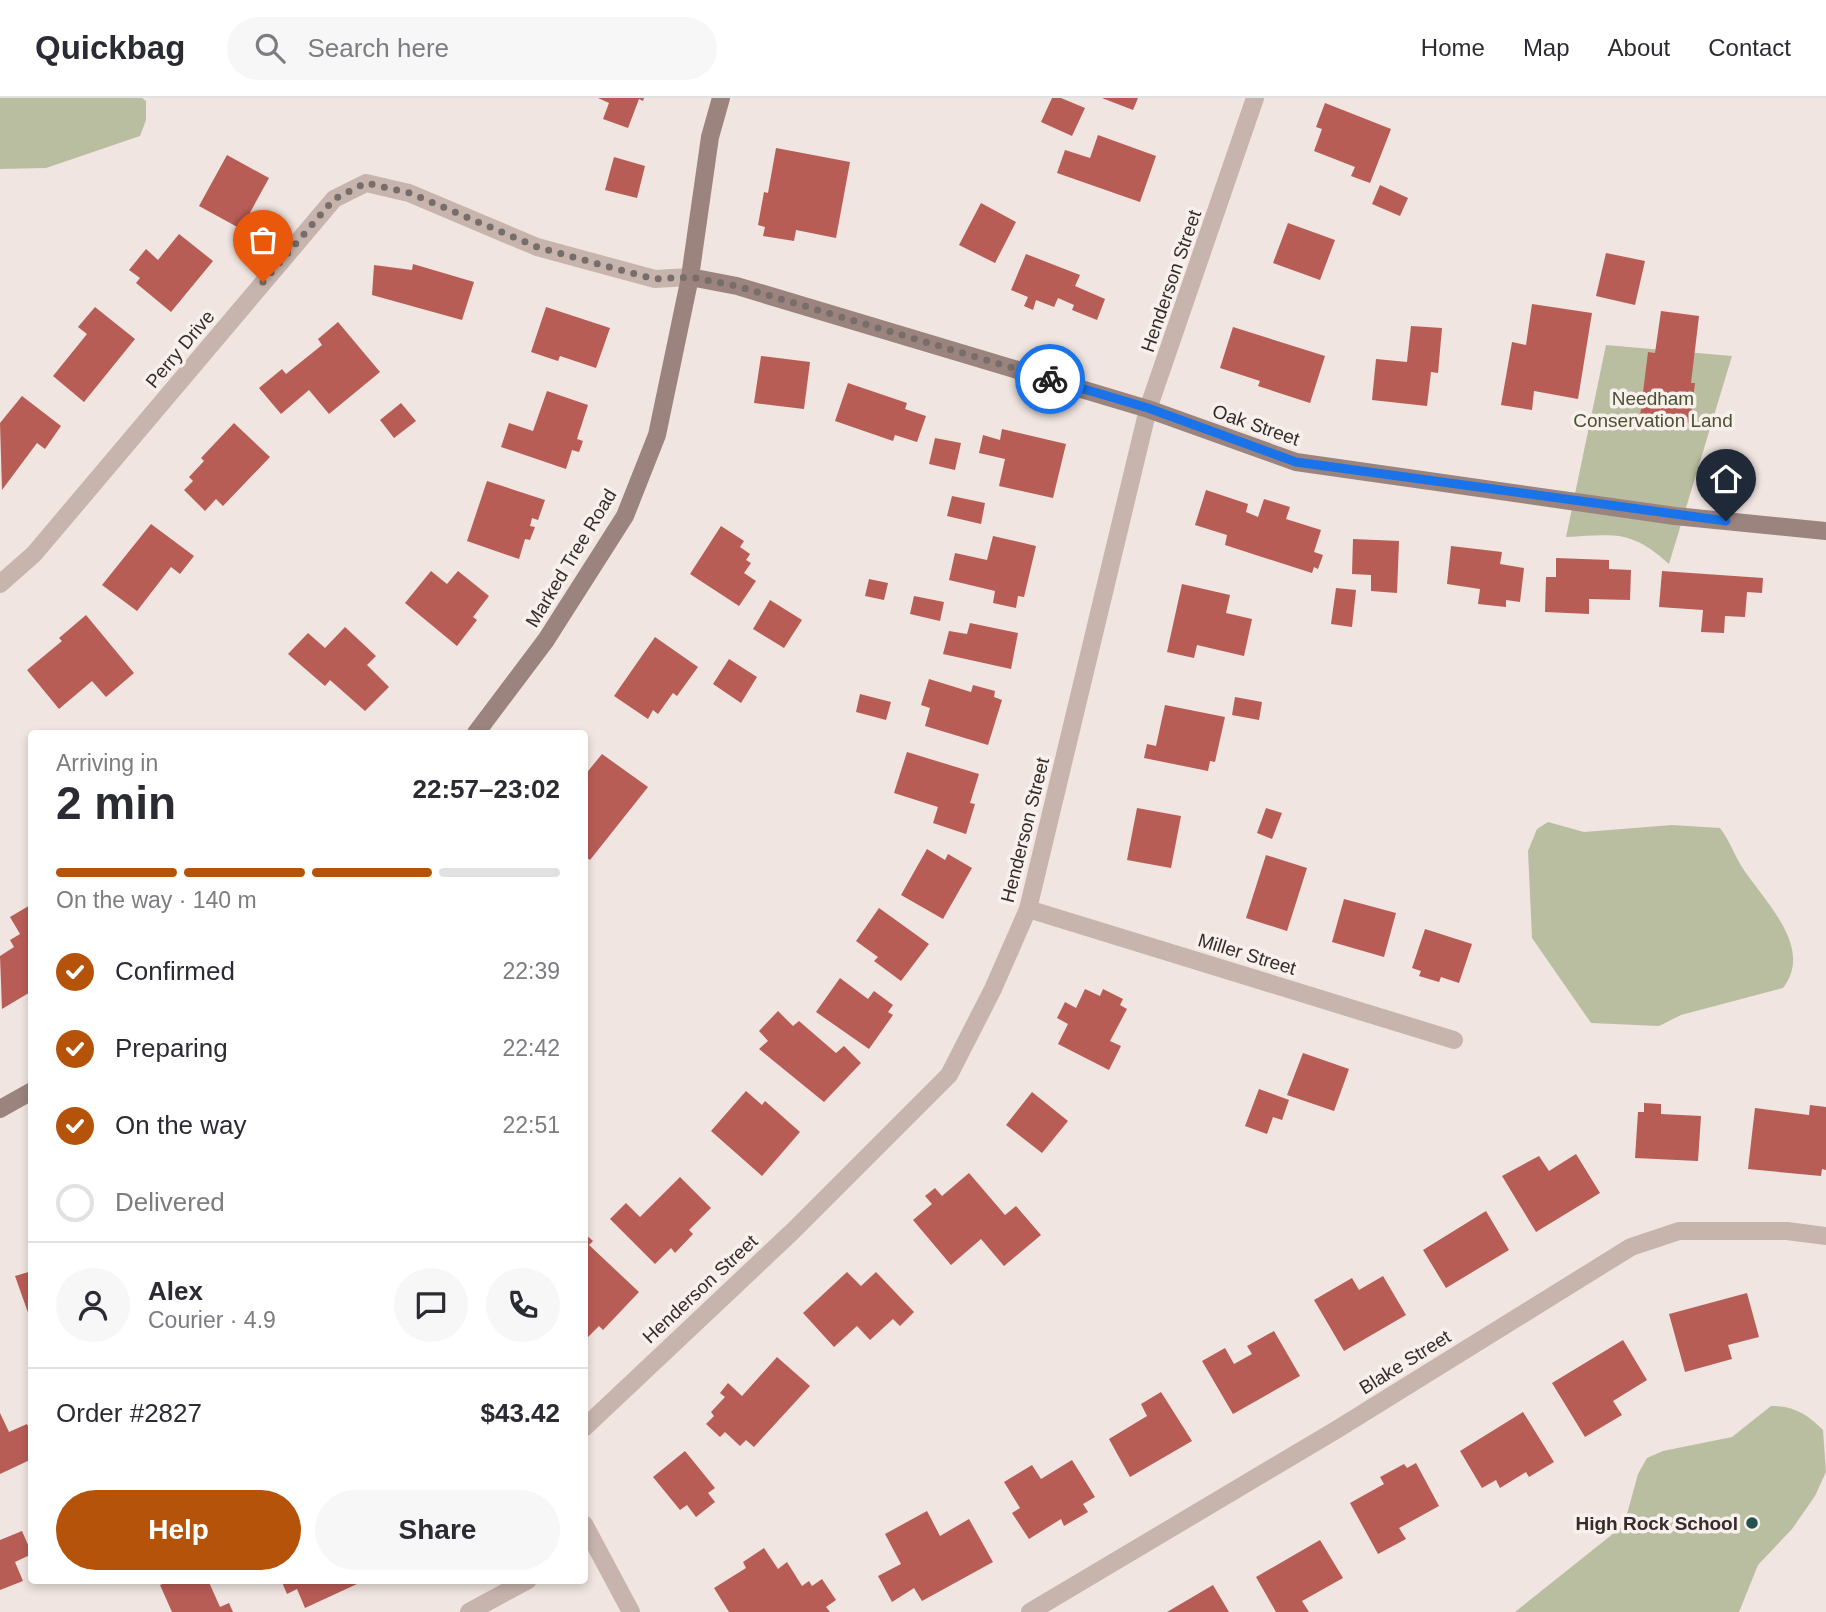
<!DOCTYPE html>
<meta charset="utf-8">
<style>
:root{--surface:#fff;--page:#f7f7f7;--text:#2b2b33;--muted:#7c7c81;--line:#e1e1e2;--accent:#b45309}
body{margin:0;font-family:Arial,sans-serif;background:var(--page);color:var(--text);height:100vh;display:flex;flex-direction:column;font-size:26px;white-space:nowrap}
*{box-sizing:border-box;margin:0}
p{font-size:23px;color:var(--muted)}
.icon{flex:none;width:38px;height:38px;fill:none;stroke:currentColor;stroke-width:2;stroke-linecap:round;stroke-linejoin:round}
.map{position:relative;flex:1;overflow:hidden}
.details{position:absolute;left:28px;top:632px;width:560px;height:854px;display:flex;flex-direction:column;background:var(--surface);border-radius:7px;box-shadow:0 4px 10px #0003}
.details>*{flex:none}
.pin{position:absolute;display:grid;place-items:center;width:60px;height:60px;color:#fff;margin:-72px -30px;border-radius:50% 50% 50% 0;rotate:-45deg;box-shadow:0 0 7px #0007}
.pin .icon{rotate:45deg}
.courier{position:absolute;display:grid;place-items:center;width:70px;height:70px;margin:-35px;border:5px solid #1a73e8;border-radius:50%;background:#fff;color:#222;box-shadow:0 2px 9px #0007}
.overview em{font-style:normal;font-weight:700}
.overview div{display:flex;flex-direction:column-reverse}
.overview{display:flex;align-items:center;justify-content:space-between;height:119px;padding:0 28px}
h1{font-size:46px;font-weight:700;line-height:52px}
.bar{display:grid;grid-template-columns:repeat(4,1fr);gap:10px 7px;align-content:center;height:84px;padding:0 28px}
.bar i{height:9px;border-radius:5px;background:var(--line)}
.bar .current{background:var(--accent)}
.bar p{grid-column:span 4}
.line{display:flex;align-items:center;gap:18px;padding:0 28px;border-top:2px solid var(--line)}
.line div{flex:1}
.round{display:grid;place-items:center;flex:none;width:74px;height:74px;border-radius:37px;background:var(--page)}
ol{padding:0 28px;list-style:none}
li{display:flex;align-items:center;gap:21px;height:77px}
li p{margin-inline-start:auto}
li .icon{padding:7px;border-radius:50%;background:var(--accent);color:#fff;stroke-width:4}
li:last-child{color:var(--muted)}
li i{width:38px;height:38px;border:4px solid var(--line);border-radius:50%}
.button{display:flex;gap:14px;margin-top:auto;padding:14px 28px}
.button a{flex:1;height:80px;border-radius:42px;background:var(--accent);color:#fff;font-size:28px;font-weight:700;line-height:80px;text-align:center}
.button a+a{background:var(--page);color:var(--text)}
header{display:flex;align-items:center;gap:42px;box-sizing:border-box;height:98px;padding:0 35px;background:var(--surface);border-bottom:2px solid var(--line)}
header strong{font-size:33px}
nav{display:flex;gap:38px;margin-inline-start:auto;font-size:24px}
.search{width:490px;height:63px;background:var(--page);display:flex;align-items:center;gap:18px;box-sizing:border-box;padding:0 24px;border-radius:38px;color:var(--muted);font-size:26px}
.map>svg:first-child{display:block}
</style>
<header>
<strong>Quickbag</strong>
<div class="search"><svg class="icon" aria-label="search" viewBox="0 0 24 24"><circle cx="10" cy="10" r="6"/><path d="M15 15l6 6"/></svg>Search here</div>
<nav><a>Home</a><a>Map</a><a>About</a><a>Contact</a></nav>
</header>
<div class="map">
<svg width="1826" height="1514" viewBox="0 0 1826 1514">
<rect width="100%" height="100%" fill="#f0e5e0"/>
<!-- green -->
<path fill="#b9bea1" d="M0 0H142L146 3V22L140 38 46 70 0 71Z
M1606 247 1732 258 1669 466C1630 431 1615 437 1566 439Z
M1548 724 1584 734 1672 727 1720 730C1730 743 1735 759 1744 772 1766 805 1814 850 1783 890L1681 917 1659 928 1591 925 1532 840 1528 753 1537 731Z
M1771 1308C1794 1308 1807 1316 1823 1332L1826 1374 1815 1398 1792 1431 1758 1467 1739 1514H1515L1624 1427 1638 1376 1647 1360 1663 1353 1732 1339Z"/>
<!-- building -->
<path fill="#b85c56" d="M598 0H644L643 3 639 1 628 30 603 21 609 5Z
M1052 0H1061L1085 10 1072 38 1041 24Z
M1102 0H1138L1133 12Z
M1325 5 1391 31 1370 85 1351 78 1355 69 1314 53 1322 31 1316 29Z
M1098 37 1156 58 1140 104 1057 75 1065 52 1090 60Z
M776 50 850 64 836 140 796 132 794 143 763 138 765 129 758 127 764 94 768 95Z
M227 57 269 80 241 131 199 108Z
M614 59 645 68 637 100 605 92Z
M1380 87 1408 100 1400 118 1372 106Z
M981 105 1016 124 995 165 959 147Z
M1288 125 1335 142 1320 182 1273 165Z
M179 136 213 163 171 214 136 185 140 180 129 172 146 151 158 162Z
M1606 155 1645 163 1635 207 1596 198Z
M1026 156 1080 177 1075 188 1105 201 1097 222 1072 212 1074 207 1058 200 1054 209 1036 202 1033 212 1024 208 1028 199 1011 192Z
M413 166 474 184 462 222 372 197 374 167 412 172Z
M1532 206 1592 215 1578 301 1534 293 1532 312 1501 307 1512 244 1526 247Z
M95 209 135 241 84 304 53 278 87 236 78 229Z
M546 209 610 230 596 270 560 258 558 263 531 254Z
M1661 213 1699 218 1691 285H1695L1690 325 1640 319 1648 254 1655 255Z
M338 224 380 274 329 316 309 292 281 316 259 290 282 271 286 276 322 247 318 241Z
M1411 228 1442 230 1438 275 1431 274 1427 308 1372 302 1376 261 1407 264Z
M1233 229 1325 258 1310 305 1258 288 1260 283 1220 270Z
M761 258 810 264 804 311 754 305Z
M848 285 907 305 905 311 926 318 917 344 895 337 893 343 835 323Z
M547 293 588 307 577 341 583 343 579 354 572 352 566 371 501 349 509 325 533 333Z
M22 298 61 328 45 351 37 345 2 392 0 325Z
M401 305 416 323 394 340 380 322Z
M234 325 270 359 223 408 216 401 205 413 184 392 193 383 189 379 204 363 201 360Z
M1002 331 1066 346 1053 400 999 388 1005 361 979 355 983 337 1000 342Z
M935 340 961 345 955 372 929 366Z
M487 383 545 402 538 422 532 420 530 428 535 429 530 442 525 441 519 461 467 443Z
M1206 392 1248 406 1246 414 1258 419 1264 401 1290 409 1286 421 1321 432 1314 454 1323 457 1318 471 1314 469 1312 475 1225 447 1227 437 1195 427Z
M952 398 985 405 981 426 947 418Z
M151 426 194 458 180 476 171 469 137 513 102 487Z
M721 428 744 443 740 449 750 456 746 462 751 465 744 475 756 483 739 508 690 476Z
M993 438 1036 448 1024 499 1018 498 1016 510 993 505 995 493 949 482 955 455 987 462Z
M1353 441 1399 443 1397 495 1371 493V477L1352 476Z
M1451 448 1502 454 1500 466 1524 470 1520 504 1506 502V509L1478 506 1480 491 1447 486Z
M1556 460 1609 462V471L1631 472 1630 502 1589 501V516L1545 514 1546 479H1556Z
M431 473 447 486 458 473 489 498 473 519 477 522 457 548 405 505Z
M1662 473 1763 480 1762 495 1747 494 1745 519 1725 518 1724 535 1701 534 1703 512 1659 509Z
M869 481 888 485 884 502 865 498Z
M1182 486 1230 497 1226 515 1252 521 1244 558 1197 547 1194 560 1167 554Z
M1336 490 1356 492 1352 529 1331 526Z
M914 498 944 504 940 523 910 516Z
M770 502 802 522 784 550 753 531Z
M86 517 134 575 106 599 92 583 59 611 27 572 62 543 59 540Z
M970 525 1018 535 1011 571 943 556 949 533 967 536Z
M345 529 376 558 367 567 389 589 365 613 330 582 325 588 288 556 308 535 325 550Z
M655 539 698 569 677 598 673 595 658 616 653 612 648 621 614 598Z
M729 561 757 579 741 605 713 586Z
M929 581 971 594 973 587 995 593 994 599 1002 602 988 647 925 628 930 610 921 607Z
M860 596 891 604 886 622 856 614Z
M1235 599 1262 604 1259 622 1232 617Z
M1165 607 1225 619 1215 664 1210 663 1208 673 1144 660 1147 646 1156 648Z
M907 654 979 676 970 705 975 706 966 736 933 725 938 709 894 695Z
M602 656 648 689 590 762 584 758V678Z
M1137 710 1181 718 1171 770 1127 762Z
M1266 710 1282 715 1272 741 1257 735Z
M927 751 945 762 948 756 972 770 943 821 901 797Z
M1266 757 1307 770 1287 833 1246 820Z
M1344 801 1396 815 1384 859 1332 844Z
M32 806V893L2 911 0 858 14 849 10 842 20 836 10 819Z
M879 810 929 846 901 883 874 863 878 859 856 843Z
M1425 831 1472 846 1459 885 1441 879 1439 884 1419 878 1421 873 1412 870Z
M840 880 868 901 874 893 893 907 888 914 893 917 869 951 816 914Z
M1085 891 1100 898 1103 891 1123 901 1120 907 1127 911 1110 943 1121 948 1109 972 1058 946 1068 926 1057 920 1065 904 1076 910Z
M778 913 793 928 799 923 836 955 844 948 861 965 824 1004 759 951 768 943 759 933Z
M1303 955 1349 971 1334 1013 1287 997Z
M1259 991 1289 1002 1282 1022 1273 1019 1267 1036 1245 1028Z
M746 993 762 1007 765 1003 800 1034 762 1078 711 1033Z
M1032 994 1068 1023 1042 1055 1006 1027Z
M1644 1005 1661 1006V1016L1701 1018 1698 1063 1635 1060 1638 1014H1644Z
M1810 1007 1826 1009V1072L1822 1071 1821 1078 1748 1071 1755 1010 1809 1017Z
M1576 1056 1600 1095 1536 1134 1502 1078 1539 1058 1549 1073Z
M969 1075 1005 1117 1016 1108 1041 1137 1004 1168 981 1141 951 1167 913 1122 932 1106 925 1098 935 1090 942 1098Z
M680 1079 711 1110 689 1132 693 1136 675 1155 671 1150 655 1166 610 1121 626 1105 640 1119Z
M1486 1113 1509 1152 1446 1190 1423 1152Z
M584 1135 593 1143 589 1147 639 1194 603 1232 599 1228 584 1243Z
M32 1173V1223H31L15 1178Z
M847 1174 861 1188 876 1174 914 1214 900 1228 893 1221 870 1242 857 1228 834 1249 803 1215Z
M1383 1178 1406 1217 1344 1253 1314 1202 1352 1180 1359 1192Z
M1747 1195 1759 1239 1728 1247 1732 1261 1685 1274 1669 1216Z
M1274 1233 1300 1278 1233 1316 1202 1263 1225 1250 1234 1266 1252 1256 1247 1248Z
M1623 1242 1647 1282 1613 1303 1622 1317 1585 1339 1552 1285Z
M777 1259 810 1288 754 1349 746 1342 740 1348 725 1334 720 1339 706 1326 714 1318 711 1314 725 1299 720 1295 728 1285 742 1298Z
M1161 1294 1192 1343 1130 1379 1109 1341 1147 1318 1141 1306Z
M1523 1314 1554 1364 1529 1379 1526 1374 1500 1390 1496 1382 1482 1390 1460 1353Z
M0 1315 9 1334 27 1326 32 1336V1361L0 1376Z
M685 1353 715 1390 708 1395 715 1404 696 1419 687 1407 680 1412 653 1379Z
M1072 1362 1095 1399 1083 1406 1088 1414 1064 1428 1061 1421 1029 1441 1012 1415 1020 1410 1004 1384 1032 1367 1041 1381Z
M1416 1365 1439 1408 1399 1430 1406 1441 1378 1456 1350 1405 1384 1386 1380 1379 1404 1366 1407 1370Z
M927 1413 940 1438 969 1421 993 1464 922 1503 914 1490 892 1504 878 1478 901 1466 885 1436Z
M22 1433 32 1456 15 1464 23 1483 0 1492V1442Z
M1320 1442 1343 1480 1302 1503 1309 1514H1276L1256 1479Z
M764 1450 778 1471 787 1464 802 1488 809 1483 812 1488 822 1481 836 1502 826 1509 830 1514H729L714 1490 746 1470 743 1464Z
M172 1482H208L220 1509 229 1505 233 1514H172L160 1487Z
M281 1482H356L357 1486 305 1510 297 1491 287 1496Z
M1213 1487 1229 1514H1167Z"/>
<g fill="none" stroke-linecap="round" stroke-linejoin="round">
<!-- street -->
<path stroke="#c7b4ad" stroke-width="18" d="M0 486 34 456 334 101 366 85 409 95 537 149 655 181 690 179
M1028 811 1454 942
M584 1330 793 1133 949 977 993 891 1028 811 1148 311 1255 0
M584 1426 631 1514
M469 1514 528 1482
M1030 1514 1336 1332 1631 1149 1679 1133H1787L1826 1138"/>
<!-- secondary -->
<path stroke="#9b837e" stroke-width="18" d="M690 179 737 188 1148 311 1296 364 1675 418 1826 433
M476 635 546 542 625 418 657 337 690 179 710 39 721 0
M0 1011 32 993"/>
</g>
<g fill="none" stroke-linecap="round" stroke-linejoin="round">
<!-- done -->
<path stroke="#776d6a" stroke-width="7" stroke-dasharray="0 12.6" d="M263 184 334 101 366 85 410 95 537 149 609 169 655 181 690 179 737 188 1050 281"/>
<!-- route -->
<path stroke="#1a73e8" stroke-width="9" d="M1050 281 1148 310 1296 364 1726 423"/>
</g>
<!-- markers -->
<circle fill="#25534e" stroke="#f8f0ec" stroke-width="2.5" cx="1752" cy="1425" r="7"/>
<g text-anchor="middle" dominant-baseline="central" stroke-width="7" stroke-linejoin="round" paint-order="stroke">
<!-- street labels -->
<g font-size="19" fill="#362c2b" stroke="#f8f0ec">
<text transform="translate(1171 183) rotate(-71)">Henderson Street</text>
<text transform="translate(180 251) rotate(-50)">Perry Drive</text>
<text transform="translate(1256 327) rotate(19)">Oak Street</text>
<text transform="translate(571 460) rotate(-59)">Marked Tree Road</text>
<text transform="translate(1025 732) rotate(-76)">Henderson Street</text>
<text transform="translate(1247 856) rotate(17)">Miller Street</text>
<text transform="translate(700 1191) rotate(-43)">Henderson Street</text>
<text transform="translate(1405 1264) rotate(-32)">Blake Street</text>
</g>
<!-- park labels -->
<g font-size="19" fill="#4c5231" stroke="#f8f0ec">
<text x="1653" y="300">Needham<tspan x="1653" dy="22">Conservation Land</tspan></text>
</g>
<!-- poi labels -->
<g font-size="19" font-weight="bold" fill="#362c2b" stroke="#f8f0ec" text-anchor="end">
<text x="1738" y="1425">High Rock School</text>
</g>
</g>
</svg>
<div class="pin" style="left:263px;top:184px;background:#ea580c"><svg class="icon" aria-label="bag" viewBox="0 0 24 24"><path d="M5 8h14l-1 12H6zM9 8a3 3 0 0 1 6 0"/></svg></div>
<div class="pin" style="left:1726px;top:423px;background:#1f2937"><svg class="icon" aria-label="home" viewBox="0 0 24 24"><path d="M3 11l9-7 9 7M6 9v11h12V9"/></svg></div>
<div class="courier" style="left:1050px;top:281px"><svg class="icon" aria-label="bike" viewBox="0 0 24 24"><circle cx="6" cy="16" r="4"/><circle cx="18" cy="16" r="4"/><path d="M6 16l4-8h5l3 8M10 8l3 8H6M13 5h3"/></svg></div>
<section class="details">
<div class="overview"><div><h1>2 min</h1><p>Arriving in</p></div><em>22:57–23:02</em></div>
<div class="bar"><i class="current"></i><i class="current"></i><i class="current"></i><i></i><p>On the way · 140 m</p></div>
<ol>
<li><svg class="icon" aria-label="check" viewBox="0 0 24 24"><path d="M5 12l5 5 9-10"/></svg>Confirmed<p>22:39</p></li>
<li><svg class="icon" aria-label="check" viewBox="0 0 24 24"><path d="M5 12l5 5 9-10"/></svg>Preparing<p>22:42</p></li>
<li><svg class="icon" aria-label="check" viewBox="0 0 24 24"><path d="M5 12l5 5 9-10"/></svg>On the way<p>22:51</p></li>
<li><i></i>Delivered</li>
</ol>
<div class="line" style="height:126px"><a class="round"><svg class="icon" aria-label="person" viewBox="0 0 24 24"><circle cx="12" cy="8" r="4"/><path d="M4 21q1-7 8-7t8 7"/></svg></a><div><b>Alex</b><p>Courier · 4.9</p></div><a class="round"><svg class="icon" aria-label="chat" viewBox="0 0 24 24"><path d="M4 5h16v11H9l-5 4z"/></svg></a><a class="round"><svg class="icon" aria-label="phone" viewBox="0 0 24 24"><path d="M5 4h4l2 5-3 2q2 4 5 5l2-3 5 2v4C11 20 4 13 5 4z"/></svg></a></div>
<div class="line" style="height:91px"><div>Order #2827</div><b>$43.42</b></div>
<div class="button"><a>Help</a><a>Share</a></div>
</section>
</div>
